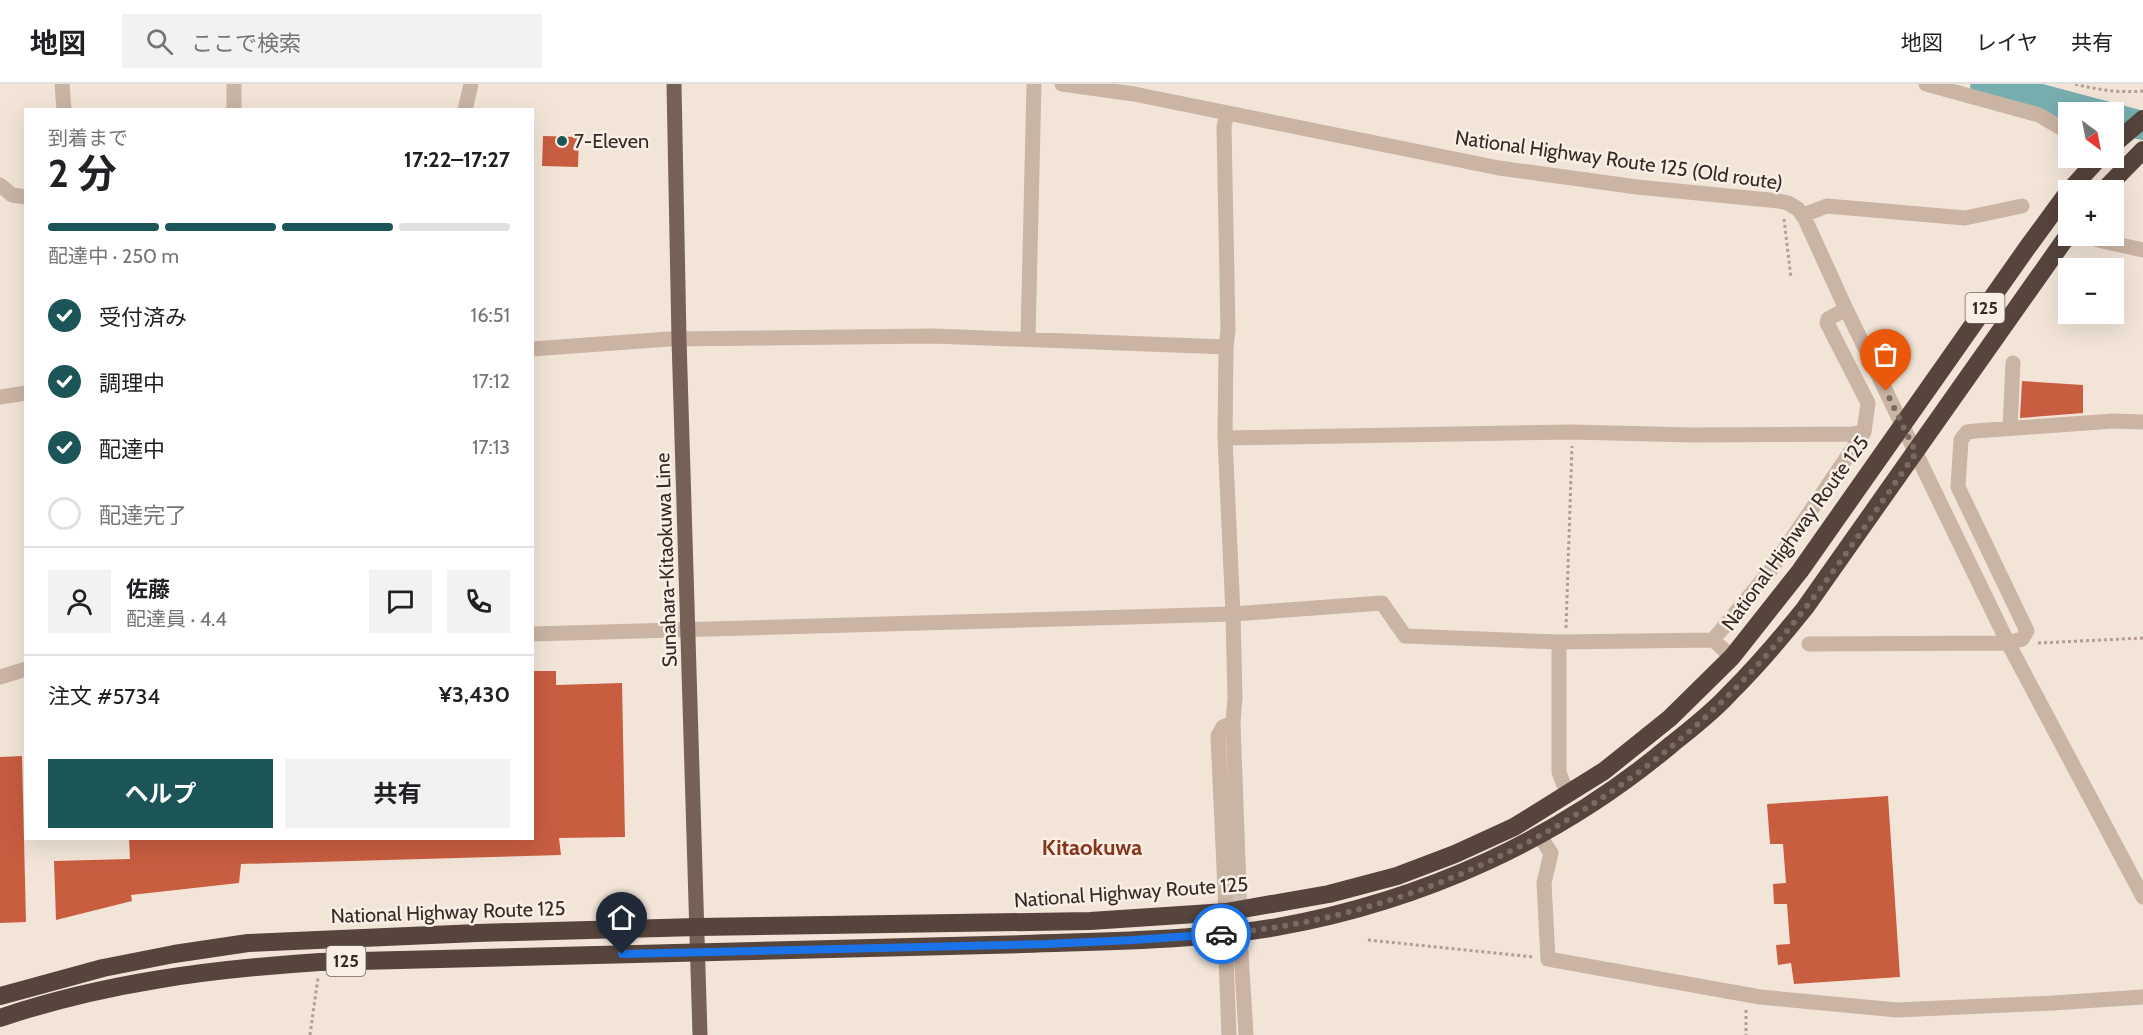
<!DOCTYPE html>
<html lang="ja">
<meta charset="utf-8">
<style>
:root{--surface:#fff;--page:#f2f2f2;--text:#202124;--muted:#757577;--line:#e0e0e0;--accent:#1b5557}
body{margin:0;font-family:Cabin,"Noto Sans JP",sans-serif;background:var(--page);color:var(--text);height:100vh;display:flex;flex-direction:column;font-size:22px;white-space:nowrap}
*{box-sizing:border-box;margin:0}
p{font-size:20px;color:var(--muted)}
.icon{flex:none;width:33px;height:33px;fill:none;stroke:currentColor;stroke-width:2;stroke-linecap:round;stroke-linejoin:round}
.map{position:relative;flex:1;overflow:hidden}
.panel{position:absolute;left:24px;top:24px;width:510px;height:732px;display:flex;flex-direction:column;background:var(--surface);border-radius:0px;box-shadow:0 6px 24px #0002}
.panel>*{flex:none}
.needle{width:39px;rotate:148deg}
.fabs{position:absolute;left:2058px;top:18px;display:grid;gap:12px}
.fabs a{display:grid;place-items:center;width:66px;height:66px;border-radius:0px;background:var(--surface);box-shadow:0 6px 24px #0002;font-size:30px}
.pin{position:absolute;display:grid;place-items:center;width:51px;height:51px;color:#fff;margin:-62px -26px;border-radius:50% 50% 50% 0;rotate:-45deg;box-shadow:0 0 6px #0007}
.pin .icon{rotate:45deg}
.courier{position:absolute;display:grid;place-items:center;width:60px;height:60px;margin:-30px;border:4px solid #1a73e8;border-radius:50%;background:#fff;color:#222;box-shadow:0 2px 8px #0007}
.overview em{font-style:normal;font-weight:700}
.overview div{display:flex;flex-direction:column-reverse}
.overview{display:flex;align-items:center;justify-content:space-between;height:102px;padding:0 24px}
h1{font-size:39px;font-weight:700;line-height:45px}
.bar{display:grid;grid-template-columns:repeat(4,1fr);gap:9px 6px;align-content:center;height:72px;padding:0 24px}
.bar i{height:8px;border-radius:4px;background:var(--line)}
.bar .active{background:var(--accent)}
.bar p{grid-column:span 4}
.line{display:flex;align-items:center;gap:15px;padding:0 24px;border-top:2px solid var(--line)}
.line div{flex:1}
.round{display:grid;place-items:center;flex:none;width:63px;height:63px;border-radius:0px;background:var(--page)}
ol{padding:0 24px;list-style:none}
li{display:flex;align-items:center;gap:18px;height:66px}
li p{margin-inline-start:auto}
li .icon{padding:6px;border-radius:50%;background:var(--accent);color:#fff;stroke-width:4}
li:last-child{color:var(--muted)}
li i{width:33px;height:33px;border:3px solid var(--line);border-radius:50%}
.action{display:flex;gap:12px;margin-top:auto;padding:12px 24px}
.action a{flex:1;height:69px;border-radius:0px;background:var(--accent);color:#fff;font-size:24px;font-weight:700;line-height:69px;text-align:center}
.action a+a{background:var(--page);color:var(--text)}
header{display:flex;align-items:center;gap:36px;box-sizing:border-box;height:84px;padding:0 30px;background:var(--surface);border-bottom:2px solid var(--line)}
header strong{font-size:28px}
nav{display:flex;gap:33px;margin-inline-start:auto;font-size:21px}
.search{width:420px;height:54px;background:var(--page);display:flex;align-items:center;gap:15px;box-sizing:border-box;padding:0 21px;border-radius:0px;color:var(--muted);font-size:22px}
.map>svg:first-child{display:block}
</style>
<header>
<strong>地図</strong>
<div class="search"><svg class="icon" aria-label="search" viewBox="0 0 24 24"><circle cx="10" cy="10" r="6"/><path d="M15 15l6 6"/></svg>ここで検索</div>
<nav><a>地図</a><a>レイヤ</a><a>共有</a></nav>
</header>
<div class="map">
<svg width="2143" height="951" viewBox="0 0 2143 951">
<rect width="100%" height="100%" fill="#f2e5d8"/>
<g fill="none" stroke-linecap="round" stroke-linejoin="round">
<!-- stream -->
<path stroke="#77aeaf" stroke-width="4.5" d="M2034 0 2143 29"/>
<!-- river -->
<path stroke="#77aeaf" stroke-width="28" d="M1984 0 2088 28
M2114 35 2143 42"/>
</g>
<!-- building -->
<path fill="#c85d40" d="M543 52 579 53 578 83 542 82Z
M2022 297 2083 301V329L2020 334Z
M532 587H556V601L622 599 625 753 559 754 561 771 241 780 239 799 131 811 132 817 56 836 54 777 130 775 129 754H532Z
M22 672 26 838 0 839V673Z
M1888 712 1900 893 1794 900 1791 879 1778 881 1776 861 1790 860 1787 820H1774L1773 800 1786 799 1783 760H1770L1767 720Z"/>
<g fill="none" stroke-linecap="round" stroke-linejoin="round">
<!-- minor-tunnel -->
<path stroke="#ccc0b4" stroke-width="15" stroke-dasharray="15 8" stroke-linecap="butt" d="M1239 804 1241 868"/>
<!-- path -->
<path stroke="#b59e8f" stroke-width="3" stroke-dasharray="3 3" stroke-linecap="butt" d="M2075 0C2098 6 2119 9 2143 7
M1784 135 1791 194
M1566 544 1572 362
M2038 559 2143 554
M1368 856 1534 873
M1746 926V951
M310 951 318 894"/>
<!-- minor -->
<path stroke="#cab4a4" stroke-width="15" d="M62 0 64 26
M234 0V26
M1062 0 1134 10 1499 84 1637 103 1779 117 1788 119 1798 125 1805 135 1846 225 2008 559 2143 813
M1926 0 2039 31 2068 48
M465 26 471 0
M1227 29 1224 43 1228 246 1226 263 1225 354 1233 530 1235 614 1233 639 1239 804
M0 101 12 111 26 113
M1803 131 1827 122 1965 134 2022 122
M2089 152 2098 156 2143 166
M1028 254 1034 0
M532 265 669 255 933 252 1226 263
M0 313 26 309
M2010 344 2013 279
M1225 354 1572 348 1692 351 1853 350 1864 348
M532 550 1233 530 1382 519 1405 552 1559 558 1713 556
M1559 558V688L1563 699 1571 709
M1809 560 2008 559 2022 555 2027 547 1958 403 1961 356 1967 348 1975 347 2113 337 2143 338
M1732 573 1713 556 1770 487 1864 348 1868 319 1827 239 1828 235 1846 225
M0 593 26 585
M1539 751 1551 769 1544 799 1548 875 1760 913 1897 926 2053 919 2143 913
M1226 828 1218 652 1223 643 1233 639
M1225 849 1229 951
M1241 868 1246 951"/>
<!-- major -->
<path stroke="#776157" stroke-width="15" d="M674 0 679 255 700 951"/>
<!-- highway -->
<path stroke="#56443d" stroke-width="18" d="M2114 60 2143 35
M2070 106 2099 74
M2104 106 2143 66
M0 912 103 884 174 870 248 859 477 849 697 843 1090 837 1226 828 1329 810 1397 792 1455 770 1514 743 1604 687 1670 634 1732 573 1800 487 2027 164 2068 108
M0 934C103 899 211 885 320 878L1024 860C1108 857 1194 857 1277 843 1423 817 1559 755 1672 660 1692 644 1713 628 1730 609 1757 582 1781 554 1805 524L2068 151"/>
</g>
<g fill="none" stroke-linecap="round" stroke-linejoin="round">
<!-- done -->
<path stroke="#776b64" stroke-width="6" stroke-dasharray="0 10.8" d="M1221 850C1434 832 1639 721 1777 559 1828 499 1871 433 1916 369L1886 307"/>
<!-- route -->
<path stroke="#1a73e8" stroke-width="8" d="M622 870 1046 860 1133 856 1221 850"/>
</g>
<!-- markers -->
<circle fill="#1b5557" stroke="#f9efe5" stroke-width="2" cx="562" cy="57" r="6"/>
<g text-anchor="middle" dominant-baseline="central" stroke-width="5" stroke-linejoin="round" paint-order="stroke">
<!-- shield labels -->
<g fill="#f9efe5" stroke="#70655f" stroke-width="1.5">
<rect x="1965.5" y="209" width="39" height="30" rx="4.5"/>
<rect x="326.5" y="862" width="39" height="30" rx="4.5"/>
</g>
<g font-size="18" font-weight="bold" fill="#352a26">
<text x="1985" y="224">125</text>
<text x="346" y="877">125</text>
</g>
<!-- poi labels -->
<g font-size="20" fill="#352a26" stroke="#f9efe5" text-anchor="start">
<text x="574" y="57">7-Eleven</text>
</g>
<!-- street labels -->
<g font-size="20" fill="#352a26" stroke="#f9efe5">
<text transform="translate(1619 76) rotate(8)">National Highway Route 125 (Old route)</text>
<text transform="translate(1795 449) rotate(-54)">National Highway Route 125</text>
<text transform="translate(666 476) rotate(-92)">Sunahara-Kitaokuwa Line</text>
<text transform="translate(1131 808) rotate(-4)">National Highway Route 125</text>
<text transform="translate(448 828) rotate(-2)">National Highway Route 125</text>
</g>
<!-- quarter labels -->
<g font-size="22" font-weight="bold" fill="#85341e" stroke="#f9efe5">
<text x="1092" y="763">Kitaokuwa</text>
</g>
</g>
</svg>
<div class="fabs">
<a><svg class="needle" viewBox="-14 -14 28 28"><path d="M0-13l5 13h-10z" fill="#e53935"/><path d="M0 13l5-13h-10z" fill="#757577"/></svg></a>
<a>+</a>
<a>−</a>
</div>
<div class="pin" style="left:1886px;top:307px;background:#ea580c"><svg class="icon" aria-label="bag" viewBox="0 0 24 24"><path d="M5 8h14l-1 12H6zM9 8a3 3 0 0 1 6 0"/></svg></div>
<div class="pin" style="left:622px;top:870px;background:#1f2937"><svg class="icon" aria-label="home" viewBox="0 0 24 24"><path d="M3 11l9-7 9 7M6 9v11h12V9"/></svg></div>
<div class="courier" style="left:1221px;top:850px"><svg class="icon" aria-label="car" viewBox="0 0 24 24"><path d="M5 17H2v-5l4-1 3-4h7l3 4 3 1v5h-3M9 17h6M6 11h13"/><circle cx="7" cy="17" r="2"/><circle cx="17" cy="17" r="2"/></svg></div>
<section class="panel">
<div class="overview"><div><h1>2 分</h1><p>到着まで</p></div><em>17:22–17:27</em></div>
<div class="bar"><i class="active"></i><i class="active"></i><i class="active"></i><i></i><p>配達中 · 250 m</p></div>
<ol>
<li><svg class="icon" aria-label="check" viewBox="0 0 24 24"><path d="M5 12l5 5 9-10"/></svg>受付済み<p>16:51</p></li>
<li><svg class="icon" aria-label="check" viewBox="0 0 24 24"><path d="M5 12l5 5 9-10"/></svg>調理中<p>17:12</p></li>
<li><svg class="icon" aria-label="check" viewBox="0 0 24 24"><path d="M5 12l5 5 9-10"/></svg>配達中<p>17:13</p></li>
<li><i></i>配達完了</li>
</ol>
<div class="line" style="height:108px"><a class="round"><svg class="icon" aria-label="person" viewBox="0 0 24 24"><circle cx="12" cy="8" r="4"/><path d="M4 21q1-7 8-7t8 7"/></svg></a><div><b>佐藤</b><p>配達員 · 4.4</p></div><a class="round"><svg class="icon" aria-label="chat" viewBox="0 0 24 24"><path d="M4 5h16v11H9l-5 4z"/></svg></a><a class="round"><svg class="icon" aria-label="phone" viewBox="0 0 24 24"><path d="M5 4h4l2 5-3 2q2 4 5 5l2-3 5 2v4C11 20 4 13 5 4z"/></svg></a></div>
<div class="line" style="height:78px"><div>注文 #5734</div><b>¥3,430</b></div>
<div class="action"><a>ヘルプ</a><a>共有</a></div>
</section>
</div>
